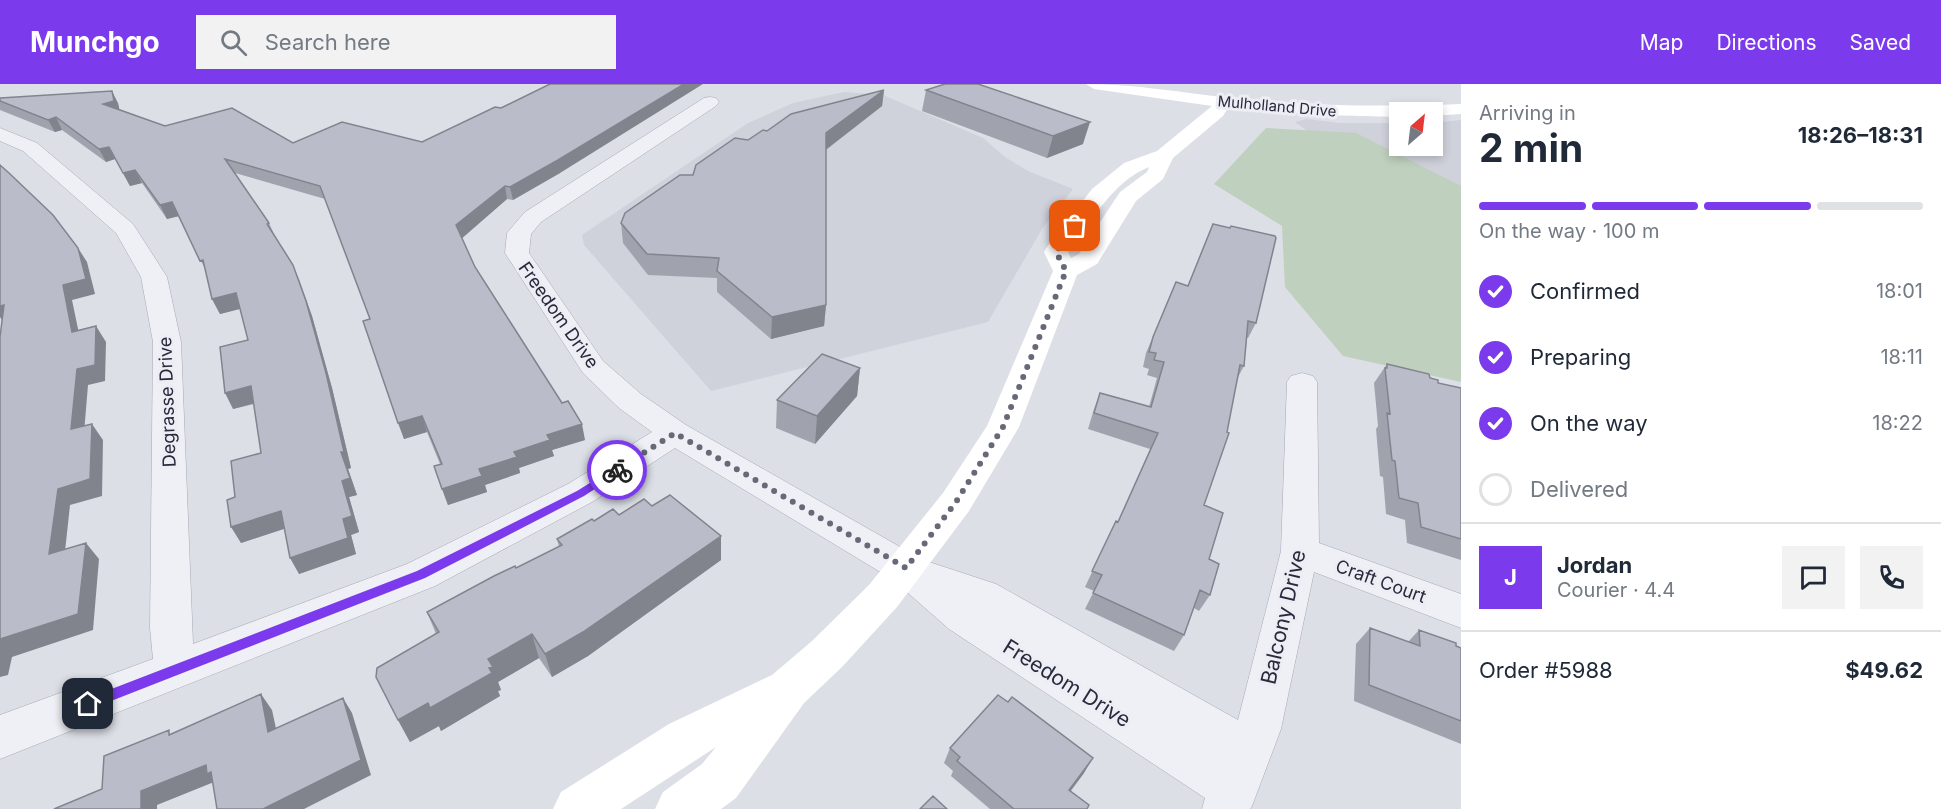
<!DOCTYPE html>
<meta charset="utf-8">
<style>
:root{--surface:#fff;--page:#f2f2f3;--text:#1f2937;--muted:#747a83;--line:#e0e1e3;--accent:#7c3aed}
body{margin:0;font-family:Inter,sans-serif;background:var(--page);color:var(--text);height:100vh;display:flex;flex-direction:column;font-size:22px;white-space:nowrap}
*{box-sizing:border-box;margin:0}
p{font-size:20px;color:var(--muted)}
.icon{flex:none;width:33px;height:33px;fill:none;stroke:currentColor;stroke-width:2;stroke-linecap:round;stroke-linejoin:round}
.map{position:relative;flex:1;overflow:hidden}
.side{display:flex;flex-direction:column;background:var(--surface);width:480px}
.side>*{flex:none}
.needle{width:39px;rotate:28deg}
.tools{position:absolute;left:1389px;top:18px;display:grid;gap:12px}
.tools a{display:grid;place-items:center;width:54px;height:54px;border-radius:0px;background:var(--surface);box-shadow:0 3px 9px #0003;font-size:30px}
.pin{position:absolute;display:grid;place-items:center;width:51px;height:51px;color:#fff;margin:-26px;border-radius:12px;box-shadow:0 3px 9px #0006}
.courier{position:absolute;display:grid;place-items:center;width:60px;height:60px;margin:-30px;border:4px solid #7c3aed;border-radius:50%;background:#fff;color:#222;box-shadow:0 2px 8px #0007}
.overview em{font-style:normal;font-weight:700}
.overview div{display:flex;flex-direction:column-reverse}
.overview{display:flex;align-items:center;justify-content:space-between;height:102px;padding:0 18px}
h1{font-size:39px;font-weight:700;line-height:45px}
.bar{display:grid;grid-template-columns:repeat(4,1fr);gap:9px 6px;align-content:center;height:72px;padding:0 18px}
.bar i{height:8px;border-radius:4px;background:var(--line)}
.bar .on{background:var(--accent)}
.bar p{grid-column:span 4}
.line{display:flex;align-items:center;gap:15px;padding:0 18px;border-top:2px solid var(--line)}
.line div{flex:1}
.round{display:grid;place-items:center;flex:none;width:63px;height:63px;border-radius:0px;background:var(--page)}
ol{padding:0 18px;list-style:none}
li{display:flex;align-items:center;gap:18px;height:66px}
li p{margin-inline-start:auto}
li .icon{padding:6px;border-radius:50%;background:var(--accent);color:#fff;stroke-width:4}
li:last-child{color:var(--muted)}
li i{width:33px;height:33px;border:3px solid var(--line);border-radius:50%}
header{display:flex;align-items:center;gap:36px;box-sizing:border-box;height:84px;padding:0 30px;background:var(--accent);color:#fff}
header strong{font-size:28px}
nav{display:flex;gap:33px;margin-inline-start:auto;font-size:21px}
.search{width:420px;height:54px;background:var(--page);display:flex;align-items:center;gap:15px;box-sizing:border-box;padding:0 21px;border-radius:0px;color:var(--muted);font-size:22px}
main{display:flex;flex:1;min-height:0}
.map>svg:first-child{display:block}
</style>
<header>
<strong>Munchgo</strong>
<div class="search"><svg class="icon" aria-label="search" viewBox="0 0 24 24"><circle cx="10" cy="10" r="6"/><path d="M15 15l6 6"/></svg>Search here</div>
<nav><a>Map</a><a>Directions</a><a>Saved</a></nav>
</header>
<main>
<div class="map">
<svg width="1461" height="725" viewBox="0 0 1461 725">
<rect width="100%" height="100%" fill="#dddfe7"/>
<!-- built -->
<path fill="#cfd1db" d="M844 8 883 11 983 54 1005 73 1028 87 1073 105 1042 145 988 238 711 307 584 161 582 151 748 39 793 19Z
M1306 35 1340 39H1399L1400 62H1432L1433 39 1461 36V126L1390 108 1295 38Z"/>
<!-- green -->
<path fill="#bfd0be" d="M1266 44 1356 49 1461 102V298L1343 272 1285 203 1282 142 1214 100Z"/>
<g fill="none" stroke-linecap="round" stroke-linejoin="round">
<!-- street casing -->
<g stroke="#a6a9b4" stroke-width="1">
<path id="street" d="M710 13 716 14 719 18 716 22 541 138 531 150 529 169 603 277 641 310 686 341 923 476 996 500 1238 636 1281 467 1287 298 1291 292 1302 289 1313 292 1317 298 1319 459 1461 510V544L1314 488 1281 645 1252 722 1250 725H1202L1205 714 949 545 892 495 675 364 592 418 435 502 0 675V631L153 575 150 544 153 258 141 193 116 149 23 67 0 57V44L37 59 133 140 167 193 181 258 193 560 407 480 568 400 652 348 619 324 583 289 505 169 507 149 525 128 704 14Z"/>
</g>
<!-- street -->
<use href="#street" fill="#eff0f5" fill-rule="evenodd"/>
<!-- secondary -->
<path fill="#fff" fill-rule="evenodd" d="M1086 0C1135 0 1183 9 1232 14 1308 22 1384 23 1461 20V30L1432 32V28H1400V33L1323 31 1228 24 1223 32 1173 74 1163 95 1136 117 1097 180 1077 191 1019 343 969 427 897 523 842 583 804 619 736 714 721 725H655L663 708 702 680 716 663 621 725H553L561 708 669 640 772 591 812 557 869 501 943 409 987 342 1053 187 1044 168 1047 163 1092 105 1124 79 1157 67 1212 22 1094 5ZM1149 83 1147 88 1120 108 1079 170 1071 174 1068 168C1090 139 1113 97 1149 83Z"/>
</g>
<!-- wall -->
<path fill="#a0a3ad" d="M884 6 882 22 826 66V221L824 242 771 255 717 208V194L648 191 623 159 621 139 693 91 748 56 767 47Z
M926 6 1083 60 1047 74 922 27Z
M0 14 118 19 119 25 165 42 293 59 422 58 560 89 513 116 507 115 462 154 475 183 585 356 552 366 554 372 519 384 520 389 485 401 487 408 448 421 434 382 440 380 427 348 404 355 370 236 325 115 235 89 269 139 274 150 299 195 312 232 332 304 351 384 348 385 357 411 349 413 359 448 351 451 356 470 299 490 284 445 241 459 235 413 261 369 254 320 233 325 248 256 240 225 220 230 212 215 206 187 179 132 167 135 142 99 130 102 115 75 106 78 62 46 55 48 0 26Z
M1207 154 1256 239 1248 254H1247L1244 282 1237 295 1204 421 1209 475 1210 511 1199 527 1194 524 1184 551 1174 567 1085 525 1094 507 1085 503 1116 437 1118 438 1150 365 1088 345 1094 325 1100 309 1149 323 1157 294 1147 291 1149 285 1143 283 1146 269 1176 198 1188 202Z
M1387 280 1430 294 1438 299 1461 304V476L1407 459 1405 436 1386 430 1383 393 1380 392 1376 345 1378 342 1374 299Z
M860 284 857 312 815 360 776 344 777 316Z
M619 431 721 476 588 572 552 593 539 574 498 598 501 606 498 607 500 612 441 647 439 642 410 658 398 636 436 550 427 528 559 463 557 455 594 437Z
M1370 544 1408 558 1419 546 1461 564V660L1354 617 1356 560Z
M1008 618 1084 689 1071 707 1087 725H990L951 692 953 687 944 679 950 664Z"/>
<!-- shaded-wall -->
<path fill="#82848d" d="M684 0H703L560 89 513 116 510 103Z
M884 6 882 22 824 67 826 49Z
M112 7 118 19 120 28 103 20Z
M56 33 62 46 55 48 48 36Z
M1090 38 1083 60 1047 74 1053 52Z
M109 63 115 75 106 78 99 65Z
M135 86 142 99 130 102 123 89Z
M505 102 507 115 460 156 456 141Z
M172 118 179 132 167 135 160 121Z
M78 164 87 178 95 210 72 216 82 264 72 248 63 201Z
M293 181 312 232 332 304 351 384 348 385 357 411 349 413 359 448 351 451 356 470 299 490 290 474 343 435 341 368Z
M236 209 243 224 220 230 212 215Z
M4 221V239L0 233V222Z
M826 221 824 242 771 255 772 233Z
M96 242 106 258 105 297 88 301 83 361 71 345 77 285Z
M860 284 857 312 815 360 817 332Z
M251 302 259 318 233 325 225 309Z
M422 332 427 348 404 355 398 339Z
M92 340 103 356 102 412 70 421 63 486 49 470 58 405Z
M582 340 585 356 552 366 554 372 519 384 520 389 485 401 487 408 448 421 442 405 547 351Z
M281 427 289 443 241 459 231 443Z
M721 452V476L588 572 552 593 545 570Z
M86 459 99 475 93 546 12 573 8 591 0 593V555Z
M532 550 539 574 498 598 501 606 498 607 500 612 441 647 439 642 410 658 398 636 489 584 488 575Z
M261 610 272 626 280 663 268 648Z
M343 614 352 629 371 691 304 725H263Z
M1093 674 1084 689 1060 720 1069 706Z
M206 681 219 696 157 721V725H141V707Z"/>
<!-- building -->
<path fill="#babdc9" stroke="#82848d" stroke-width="1.5" d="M550 0H684L558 76 510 103 505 102 456 141 475 183 500 222 562 319 568 317 582 340 547 351 550 356 514 368 517 373 479 385 482 392 442 405 434 382 442 380 422 332 398 339 363 237 370 235 320 102 225 75 269 139 267 140 293 181 306 217 326 289 344 368H341L350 394 342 397 352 432 343 435 348 454 290 474 281 427 231 443 227 416 235 413 231 377 261 369 251 302 225 309 220 263 248 256 236 209 212 215 203 176 200 177 172 118 160 121 135 86 123 89 109 63 99 65 56 33 48 36 0 17V14L112 7 114 17 103 20 165 42 232 24 293 59 342 38 422 58 495 23 501 24Z
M945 0H978L1090 38 1053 52 926 6Z
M884 6 826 49V221L772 233 717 187 719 174 647 170 621 139 625 129 680 91H693L696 81 735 54 748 56 763 46 767 47 791 30Z
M0 81 9 89 53 131 78 164 86 195 63 201 72 248 96 242 95 281 77 285 71 345 92 340 90 395 58 405 49 470 86 459 78 530 0 555V253L4 221 0 222Z
M1213 140 1230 144 1231 142 1275 152 1276 154 1256 239 1248 237 1244 282 1240 281 1227 348 1229 349 1204 421 1223 429 1209 475 1219 480 1210 511 1200 506 1184 551 1093 509 1102 491 1092 487 1116 437 1118 438 1158 349 1094 329 1100 309 1151 323 1164 278 1154 276 1156 269 1149 268 1153 253 1176 198 1188 202Z
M822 270 860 284 817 332 777 316Z
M1387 280 1429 290 1430 294 1438 296V299L1461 304V455L1421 443 1418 419 1399 414 1395 377 1392 376 1387 329 1390 330 1385 284H1387Z
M670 411 721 452 583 548 545 570 532 550 488 575 493 583 489 584 492 589 430 624 428 619 398 636 376 593 377 584 439 548 427 528 494 492 515 482 516 484 562 461 557 455 592 435 594 437 613 425 619 431 644 415 652 422Z
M1370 544 1420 562 1419 546 1456 559V562L1461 564V637L1369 601Z
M261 610 268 648 343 614 361 676 263 725H217L211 688 207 690 206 681 141 707V725H54L102 705 104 672 169 646V651Z
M998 611 1008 618 1012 613 1093 674 1069 706 1089 721 1087 725H1014L957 677 960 673 950 664Z
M933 712 947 725H920Z"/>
<!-- route -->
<path fill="#7c3aed" d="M617 382 621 383V388L584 412 425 494 88 626 83 624 81 620 83 616 417 487 577 407Z"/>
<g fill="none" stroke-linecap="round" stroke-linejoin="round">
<!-- done -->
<path stroke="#676978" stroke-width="6" stroke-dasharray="0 10.8" d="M617 386 675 349 906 484 956 418 1003 343 1066 187 1056 168 1075 142"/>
</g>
<g text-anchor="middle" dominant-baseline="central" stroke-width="6" stroke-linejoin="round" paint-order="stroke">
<!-- far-street labels -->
<g font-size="15" fill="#272a3d" stroke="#eceef4">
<text transform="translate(1277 22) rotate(5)">Mulholland Drive</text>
</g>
<!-- street labels -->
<g font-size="18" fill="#272a3d" stroke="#eceef4">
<text transform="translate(559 231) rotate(55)">Freedom Drive</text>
<text transform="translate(167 318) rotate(-92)">Degrasse Drive</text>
<text transform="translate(1381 497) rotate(20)">Craft Court</text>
</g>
<!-- near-street labels -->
<g font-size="21" fill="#272a3d" stroke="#eceef4">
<text transform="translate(1283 533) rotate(-77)">Balcony Drive</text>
<text transform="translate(1067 599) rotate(32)">Freedom Drive</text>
</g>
</g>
</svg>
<div class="tools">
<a><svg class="needle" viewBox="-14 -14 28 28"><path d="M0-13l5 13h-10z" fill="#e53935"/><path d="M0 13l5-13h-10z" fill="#747a83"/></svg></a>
</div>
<div class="pin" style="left:1075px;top:142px;background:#ea580c"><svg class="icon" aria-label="bag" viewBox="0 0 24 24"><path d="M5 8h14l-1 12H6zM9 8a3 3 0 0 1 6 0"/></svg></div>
<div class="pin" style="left:88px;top:620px;background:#1f2937"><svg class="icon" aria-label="home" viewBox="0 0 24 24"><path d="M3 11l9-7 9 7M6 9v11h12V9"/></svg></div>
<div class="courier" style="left:617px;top:386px"><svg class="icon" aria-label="bike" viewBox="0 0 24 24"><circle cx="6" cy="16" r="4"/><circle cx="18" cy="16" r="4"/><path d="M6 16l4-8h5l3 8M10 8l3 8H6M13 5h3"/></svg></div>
</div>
<section class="side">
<div class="overview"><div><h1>2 min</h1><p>Arriving in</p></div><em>18:26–18:31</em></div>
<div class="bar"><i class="on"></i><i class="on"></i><i class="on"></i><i></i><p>On the way · 100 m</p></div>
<ol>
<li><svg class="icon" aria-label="check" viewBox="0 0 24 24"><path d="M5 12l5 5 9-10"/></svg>Confirmed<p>18:01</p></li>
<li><svg class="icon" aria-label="check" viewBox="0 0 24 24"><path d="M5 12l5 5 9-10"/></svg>Preparing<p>18:11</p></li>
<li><svg class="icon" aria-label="check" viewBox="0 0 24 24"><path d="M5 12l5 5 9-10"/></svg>On the way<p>18:22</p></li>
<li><i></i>Delivered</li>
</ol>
<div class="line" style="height:108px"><b class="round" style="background:var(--accent);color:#fff">J</b><div><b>Jordan</b><p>Courier · 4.4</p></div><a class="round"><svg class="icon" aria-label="chat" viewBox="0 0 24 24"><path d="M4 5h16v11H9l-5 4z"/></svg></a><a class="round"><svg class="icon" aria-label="phone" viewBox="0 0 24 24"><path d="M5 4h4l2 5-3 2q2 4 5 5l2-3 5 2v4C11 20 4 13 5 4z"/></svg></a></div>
<div class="line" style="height:78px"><div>Order #5988</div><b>$49.62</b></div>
</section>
</main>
